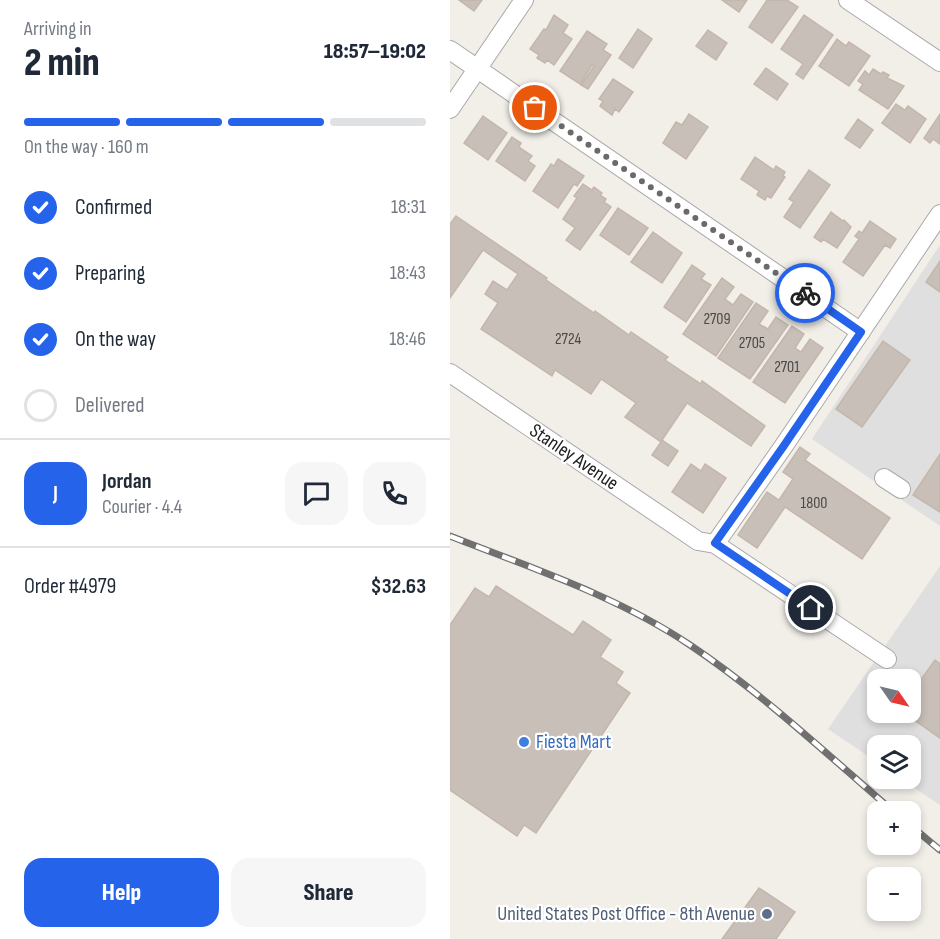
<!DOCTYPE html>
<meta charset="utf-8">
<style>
:root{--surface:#fff;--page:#f6f6f7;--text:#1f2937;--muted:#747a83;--line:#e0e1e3;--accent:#2563eb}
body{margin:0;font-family:"Sofia Sans Condensed",sans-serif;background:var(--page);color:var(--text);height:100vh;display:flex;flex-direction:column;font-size:22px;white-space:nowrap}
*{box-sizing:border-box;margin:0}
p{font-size:20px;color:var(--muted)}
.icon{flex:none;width:33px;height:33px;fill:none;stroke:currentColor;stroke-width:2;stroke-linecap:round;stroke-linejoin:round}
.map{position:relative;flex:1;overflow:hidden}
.drawer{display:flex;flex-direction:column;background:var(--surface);width:450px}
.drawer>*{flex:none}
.needle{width:39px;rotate:124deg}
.controls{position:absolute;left:417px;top:669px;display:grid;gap:12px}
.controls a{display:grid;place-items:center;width:54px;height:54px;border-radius:12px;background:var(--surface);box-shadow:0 3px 9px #0003;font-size:30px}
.pin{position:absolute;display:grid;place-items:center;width:51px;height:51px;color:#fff;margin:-26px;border:3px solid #fff;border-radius:50%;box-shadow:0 2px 6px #0007}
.courier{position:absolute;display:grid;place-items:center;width:60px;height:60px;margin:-30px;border:4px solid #2563eb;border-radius:50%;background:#fff;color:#222;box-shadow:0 2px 8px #0007}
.headline em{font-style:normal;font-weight:800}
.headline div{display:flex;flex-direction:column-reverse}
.headline{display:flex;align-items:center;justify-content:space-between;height:102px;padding:0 24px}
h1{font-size:39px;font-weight:800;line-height:45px}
.bar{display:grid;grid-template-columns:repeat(4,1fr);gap:9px 6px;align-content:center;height:72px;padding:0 24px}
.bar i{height:8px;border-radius:4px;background:var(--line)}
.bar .selected{background:var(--accent)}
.bar p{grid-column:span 4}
.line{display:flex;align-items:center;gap:15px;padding:0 24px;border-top:2px solid var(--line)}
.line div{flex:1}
.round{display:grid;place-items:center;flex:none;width:63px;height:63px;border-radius:18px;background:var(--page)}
ol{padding:0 24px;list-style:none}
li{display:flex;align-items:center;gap:18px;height:66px}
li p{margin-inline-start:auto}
li .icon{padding:6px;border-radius:50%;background:var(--accent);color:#fff;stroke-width:4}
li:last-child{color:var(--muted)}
li i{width:33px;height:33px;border:3px solid var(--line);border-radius:50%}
.primary-button{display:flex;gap:12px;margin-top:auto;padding:12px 24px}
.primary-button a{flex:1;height:69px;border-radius:18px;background:var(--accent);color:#fff;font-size:24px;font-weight:800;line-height:69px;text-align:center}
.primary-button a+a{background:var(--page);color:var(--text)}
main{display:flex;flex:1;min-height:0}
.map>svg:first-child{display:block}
</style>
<main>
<section class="drawer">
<div class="headline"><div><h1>2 min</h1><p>Arriving in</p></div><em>18:57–19:02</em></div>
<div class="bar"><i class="selected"></i><i class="selected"></i><i class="selected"></i><i></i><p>On the way · 160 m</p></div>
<ol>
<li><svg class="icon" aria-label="check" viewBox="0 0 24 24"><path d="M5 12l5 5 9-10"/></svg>Confirmed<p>18:31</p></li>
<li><svg class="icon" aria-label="check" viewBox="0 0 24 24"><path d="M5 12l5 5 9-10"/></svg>Preparing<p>18:43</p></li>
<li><svg class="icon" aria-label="check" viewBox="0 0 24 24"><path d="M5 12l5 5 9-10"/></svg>On the way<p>18:46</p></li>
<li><i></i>Delivered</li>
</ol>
<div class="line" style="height:108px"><b class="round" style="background:var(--accent);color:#fff">J</b><div><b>Jordan</b><p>Courier · 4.4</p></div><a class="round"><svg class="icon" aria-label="chat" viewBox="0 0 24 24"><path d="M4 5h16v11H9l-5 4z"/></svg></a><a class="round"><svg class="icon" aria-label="phone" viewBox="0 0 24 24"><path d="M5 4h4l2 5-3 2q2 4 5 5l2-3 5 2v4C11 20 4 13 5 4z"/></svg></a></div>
<div class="line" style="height:78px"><div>Order #4979</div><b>$32.63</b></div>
<div class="primary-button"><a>Help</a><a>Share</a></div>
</section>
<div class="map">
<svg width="490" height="939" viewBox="0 0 490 939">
<rect width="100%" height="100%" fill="#f2efe9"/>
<!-- residential -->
<path fill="#e0dfdf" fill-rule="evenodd" d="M490 245V526L362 439Z
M490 566V805L451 779 460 778V746H428L427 762 378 729ZM428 680H460V712H428Z"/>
<!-- building -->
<path fill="#c7bfb8" stroke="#c4b6ab" stroke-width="1.5" d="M9 0H32L24 11Z
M272 0H297L289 12Z
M317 0H337L348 7 322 43 299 27Z
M104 15 118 25 113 33 122 39 104 65 97 60 95 63 87 58 89 55 80 49 94 29 96 30Z
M354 15 383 35 353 79 346 74 353 64 331 49Z
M188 29 202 39 183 68 169 58Z
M258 30 277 43 266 60 246 46Z
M137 31 157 44 153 50 161 55 138 89 131 85 144 66 142 65 130 84 110 71Z
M387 39 396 46 399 42 420 56 399 86 369 66Z
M316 68 338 84 327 100 304 84Z
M423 69 431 74 433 72 439 75 437 78 454 86 438 109 409 90 413 84 408 81 415 71 419 75Z
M163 79 183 92 169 112 165 109 162 115 150 106 153 101 149 99Z
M446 104 455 110 458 106 476 119 460 143 432 123Z
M239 114 258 127 236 159 213 143 226 122 232 125Z
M490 114V144L483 139 480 143 474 138Z
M33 116 57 133 38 160 14 143Z
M408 119 423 130 410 148 395 138Z
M62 137 71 143 69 147 82 156 78 161 85 166 75 181 46 161Z
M305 157 324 170 326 166 335 172 333 176 335 177 321 198 317 196 315 200 307 195 309 191 291 179Z
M108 159 134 176 127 186 124 184 108 208 83 191 101 164 104 166Z
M359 170 380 185 350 228 334 217 344 202 339 199Z
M133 184 142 190 144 187 152 193 150 195 156 199 154 202 161 207 130 250 116 240 125 228 113 219 127 198 124 196Z
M168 208 198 228 179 255 150 235Z
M381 212 393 221 394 220 401 227 387 248 373 239 371 242 364 237Z
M6 216 97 278 96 280 144 313 145 311 179 335 181 332 218 357 215 360 251 384 252 381 315 426 301 446 237 403 212 440 228 451 218 466 202 455 211 442 175 417 186 403 151 379 141 394 105 370 102 376 31 329 48 303 35 294 43 281 57 290 68 274 33 250 0 298V224Z
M420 221 446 239 440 248 435 245 413 276 393 262 409 239 405 236 409 231 412 233Z
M203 232 232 253 212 283 181 262Z
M490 261V292L476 282Z
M242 265 255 274 251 279 261 285 236 322 214 307Z
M272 278 284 287 275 299 283 305 291 294 303 302 266 356 233 334Z
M306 303 318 311 309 324 318 329 326 317 338 325 300 379 268 358Z
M342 326 354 334 345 348 351 352 360 339 373 348 335 403 303 382Z
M433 341 460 360 412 427 386 409Z
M350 447 360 454 355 460 440 518 412 559 335 507 307 548 288 535 317 492 329 500 343 479 333 472Z
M490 454V512L463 495Z
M241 464 251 471 255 464 276 478 253 513 222 492Z
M46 586 123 635 133 621 161 640 150 657 173 672 166 683 180 693 86 833 74 825 67 836 0 790V625L25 588 39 597Z
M485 660 490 664V738L453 712H460V695Z
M309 888 345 912 326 939H272Z"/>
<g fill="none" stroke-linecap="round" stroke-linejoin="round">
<!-- minor casing -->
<g stroke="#a9a9a9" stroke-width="20">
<path id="minor" d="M398 0 490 62
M0 50 411 332
M0 109 74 0
M0 373 248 541 265 544 333 447 490 214
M434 478 451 489
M265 544 437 659"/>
</g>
<!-- minor -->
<use href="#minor" stroke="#fff" stroke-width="18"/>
<!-- rail casing -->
<g stroke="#707070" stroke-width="7">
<path id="rail" d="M0 536C81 568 167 596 240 645 313 694 378 755 444 812
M460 825 490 850"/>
</g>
<!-- rail -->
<use href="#rail" stroke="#fff" stroke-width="4.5" stroke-dasharray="14" stroke-linecap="butt"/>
</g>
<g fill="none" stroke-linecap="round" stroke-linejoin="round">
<!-- done -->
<path stroke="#6b6a68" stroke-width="6" stroke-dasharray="0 10.8" d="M85 108 355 293"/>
<!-- route -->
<path stroke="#2563eb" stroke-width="8" d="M355 293 411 332 333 447 265 543 361 608"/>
</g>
<!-- markers -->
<circle fill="#3f7fe0" stroke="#fff" stroke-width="2" cx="74" cy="742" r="6"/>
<circle fill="#5c6f8a" stroke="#fff" stroke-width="2" cx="317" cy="914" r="6"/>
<g text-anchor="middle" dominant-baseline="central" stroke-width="4.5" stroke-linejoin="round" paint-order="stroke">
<!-- number labels -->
<g font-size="16" fill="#4b4948">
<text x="267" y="319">2709</text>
<text x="118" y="339">2724</text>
<text x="302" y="343">2705</text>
<text x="337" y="367">2701</text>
<text x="364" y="503">1800</text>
</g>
<!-- street labels -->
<g font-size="20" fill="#222" stroke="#fff">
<text transform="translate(124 457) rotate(34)">Stanley Avenue</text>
</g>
<!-- shop labels -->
<g font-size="20" fill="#366cbe" stroke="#fff" text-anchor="start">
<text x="86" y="742">Fiesta Mart</text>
</g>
<!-- service labels -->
<g font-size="20" fill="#4e5e75" stroke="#fff" text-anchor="end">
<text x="305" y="914">United States Post Office - 8th Avenue</text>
</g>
</g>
</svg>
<div class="controls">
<a><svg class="needle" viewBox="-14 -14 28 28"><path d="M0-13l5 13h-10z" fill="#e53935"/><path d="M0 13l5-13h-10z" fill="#747a83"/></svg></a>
<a><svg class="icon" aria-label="layers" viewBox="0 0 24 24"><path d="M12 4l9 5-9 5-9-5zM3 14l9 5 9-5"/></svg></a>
<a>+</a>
<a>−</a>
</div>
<div class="pin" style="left:85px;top:108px;background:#ea580c"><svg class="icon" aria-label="bag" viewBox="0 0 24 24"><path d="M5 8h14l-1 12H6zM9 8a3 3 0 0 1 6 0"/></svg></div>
<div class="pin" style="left:361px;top:608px;background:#1f2937"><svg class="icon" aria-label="home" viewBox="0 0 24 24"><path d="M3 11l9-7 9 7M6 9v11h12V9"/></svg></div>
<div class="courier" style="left:355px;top:293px"><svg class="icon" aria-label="bike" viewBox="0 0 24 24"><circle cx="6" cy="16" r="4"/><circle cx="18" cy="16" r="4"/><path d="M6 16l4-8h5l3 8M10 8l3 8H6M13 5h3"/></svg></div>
</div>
</main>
